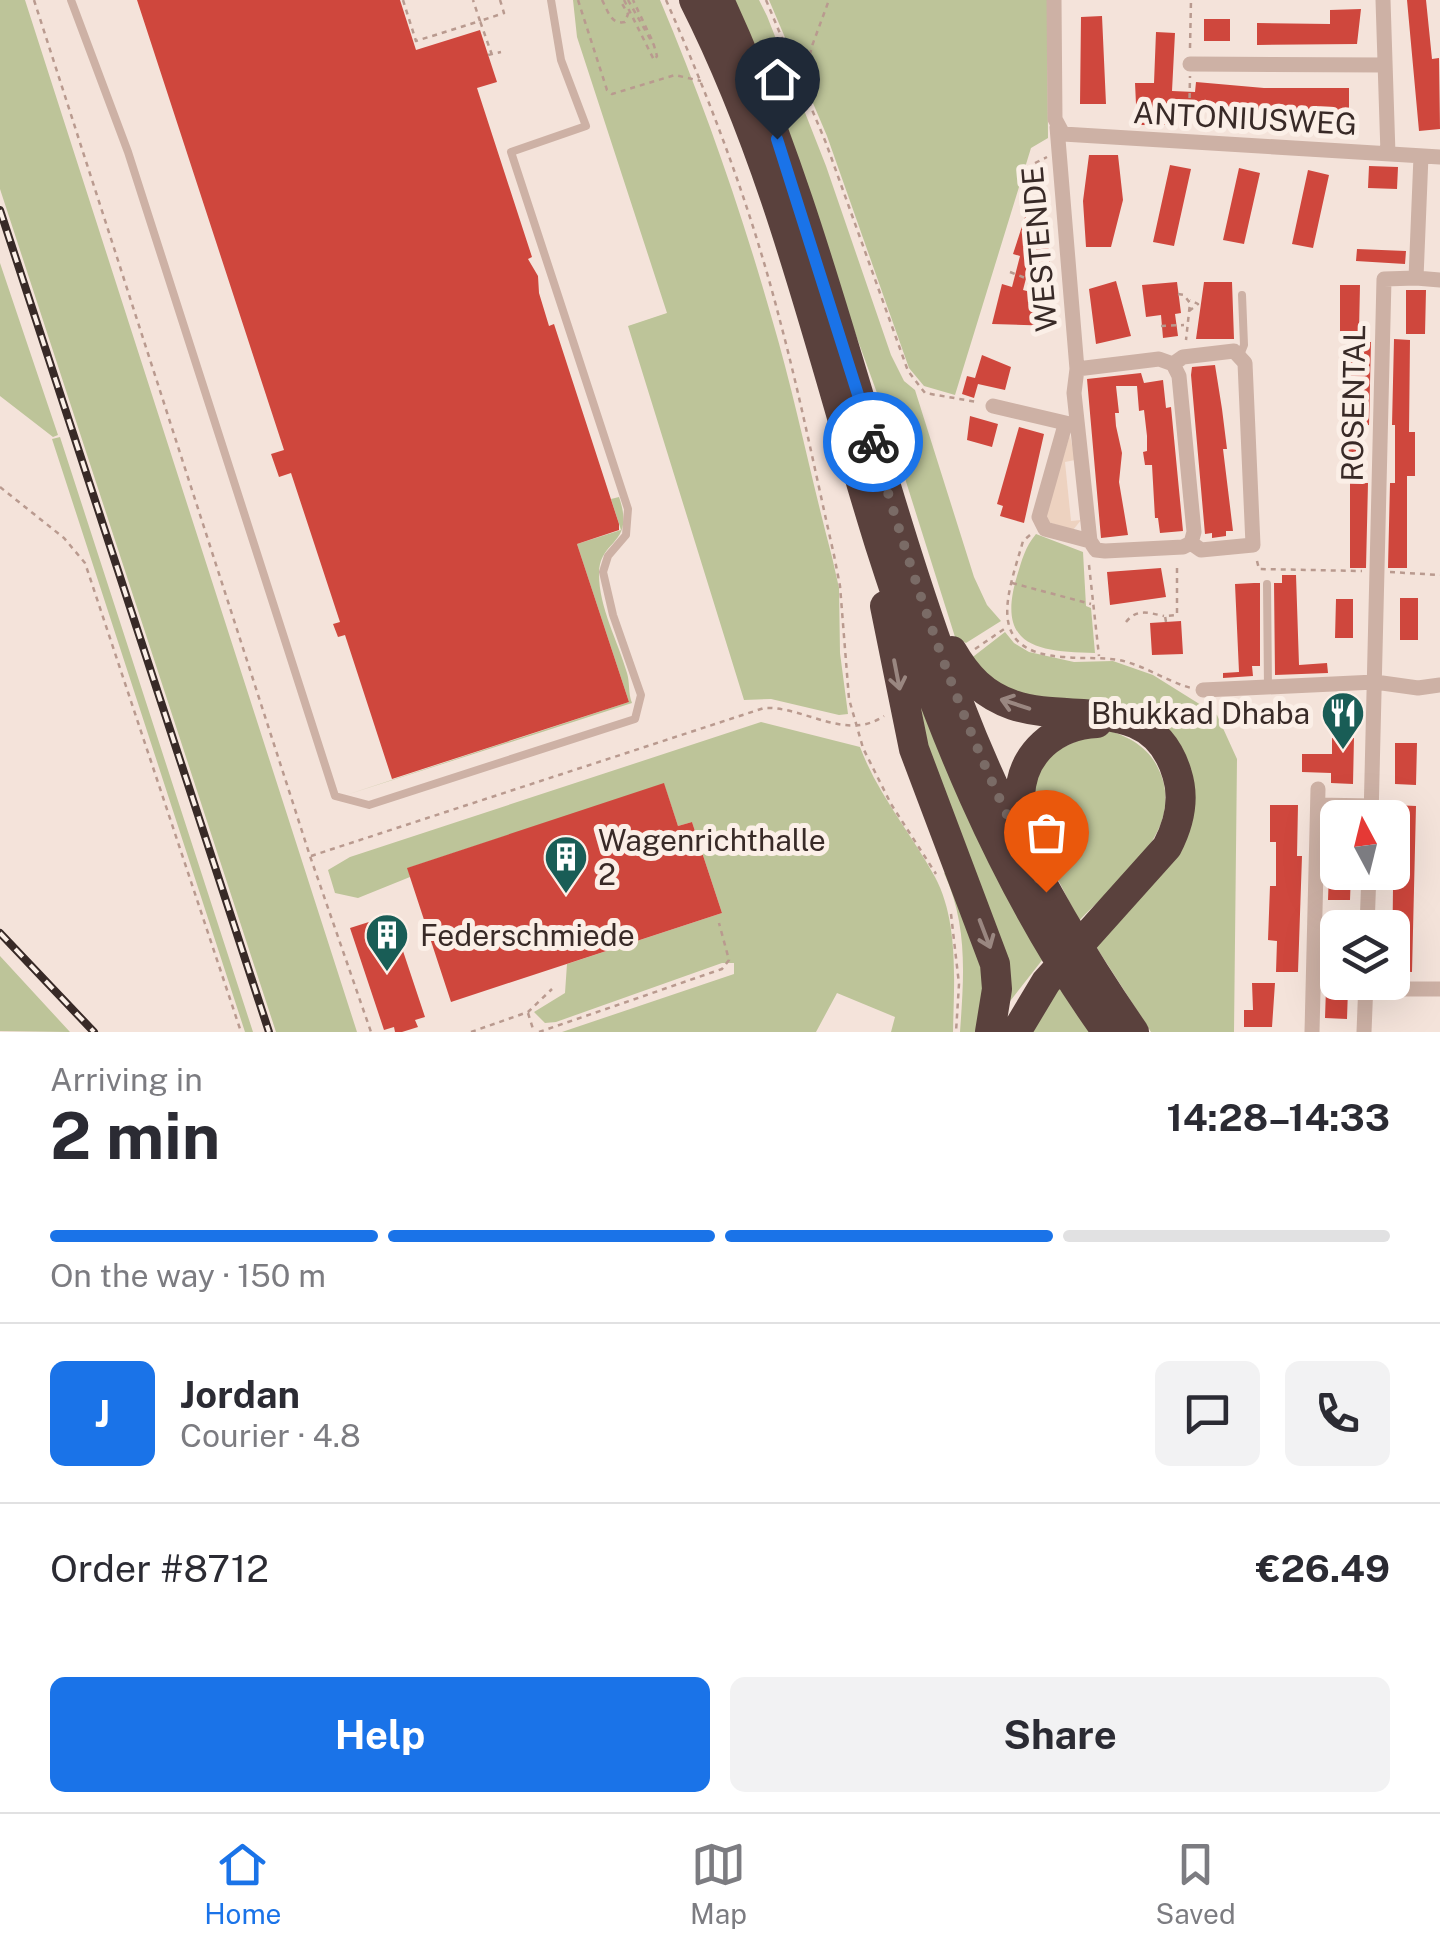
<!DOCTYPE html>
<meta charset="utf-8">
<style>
:root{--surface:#fff;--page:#f2f2f3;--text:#2b2b33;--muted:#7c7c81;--line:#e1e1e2;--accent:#1a73e8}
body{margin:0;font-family:"Public Sans",sans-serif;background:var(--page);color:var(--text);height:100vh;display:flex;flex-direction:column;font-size:38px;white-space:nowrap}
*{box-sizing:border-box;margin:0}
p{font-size:32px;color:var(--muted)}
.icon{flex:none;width:55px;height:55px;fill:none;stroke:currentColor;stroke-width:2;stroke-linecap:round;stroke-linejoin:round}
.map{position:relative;height:1032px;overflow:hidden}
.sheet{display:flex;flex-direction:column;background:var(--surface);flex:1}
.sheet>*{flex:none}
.needle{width:65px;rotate:353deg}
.buttons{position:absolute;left:1320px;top:800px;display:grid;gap:20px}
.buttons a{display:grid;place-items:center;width:90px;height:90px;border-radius:15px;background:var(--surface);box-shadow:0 10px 40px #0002;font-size:50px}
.pin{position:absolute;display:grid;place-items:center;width:85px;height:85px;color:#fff;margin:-102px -42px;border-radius:50% 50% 50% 0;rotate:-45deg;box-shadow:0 0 10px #0007}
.pin .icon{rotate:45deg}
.courier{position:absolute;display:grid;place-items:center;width:100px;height:100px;margin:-50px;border:8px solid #1a73e8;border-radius:50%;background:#fff;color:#222;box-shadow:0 2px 12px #0007}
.overview em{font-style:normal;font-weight:700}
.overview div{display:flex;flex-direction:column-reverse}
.overview{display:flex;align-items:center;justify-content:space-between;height:170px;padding:0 50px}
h1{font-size:65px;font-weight:700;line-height:75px}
.bar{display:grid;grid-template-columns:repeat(4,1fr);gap:15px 10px;align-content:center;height:120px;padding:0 50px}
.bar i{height:12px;border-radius:8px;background:var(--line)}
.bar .selected{background:var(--accent)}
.bar p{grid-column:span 4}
.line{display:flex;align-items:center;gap:25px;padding:0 50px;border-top:2px solid var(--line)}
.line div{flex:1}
.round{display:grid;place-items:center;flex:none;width:105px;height:105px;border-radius:15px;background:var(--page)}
.cta{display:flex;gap:20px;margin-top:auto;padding:20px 50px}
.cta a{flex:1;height:115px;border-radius:15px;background:var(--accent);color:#fff;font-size:40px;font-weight:700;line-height:115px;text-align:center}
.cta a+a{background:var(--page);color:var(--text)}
.tabs{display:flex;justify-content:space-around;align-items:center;height:140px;border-top:2px solid var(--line);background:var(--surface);font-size:28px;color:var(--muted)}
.tabs a{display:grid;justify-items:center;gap:5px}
.tabs .selected{color:var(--accent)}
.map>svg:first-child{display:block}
</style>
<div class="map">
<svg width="1440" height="1032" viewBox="0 0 1440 1032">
<rect width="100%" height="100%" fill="#f4e3da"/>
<!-- green -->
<path fill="#bdc499" d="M0 0H25L357 1032H276L0 189Z
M573 0H660C704 104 741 210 772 319 795 397 811 478 832 557L839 588 840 653 848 714 839 715 771 699 744 700 628 326 667 313 577 37Z
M734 0H759L767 16 826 166 891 355 904 381 915 390 974 577 987 605 1001 621 966 643 955 637 885 415Z
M769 0H1047L1048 138 1031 148 955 395 924 386 909 368 827 136Z
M0 263 58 435 53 437 0 396Z
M60 437 253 1032H245L52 439Z
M619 497C636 546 599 538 599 574 599 608 618 641 627 673 630 683 628 693 632 703L346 795 629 702 577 544 621 530 611 499Z
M1036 534 1083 552 1086 606 1091 608 1095 653C1036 652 996 646 1017 576 1022 560 1025 547 1036 534Z
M1005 632 1014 643 1029 652 1074 662 1113 661 1153 675 1217 715 1237 759 1234 1032H1151L1093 942 1167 858 1174 749 1026 703 965 663Z
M898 650 1043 959 1007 1005 947 823Z
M761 722 860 747C878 795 911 833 935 877 959 922 954 982 953 1032H891L895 1017 837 993 816 1032H562L734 974V963H722L556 1022 545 1023 534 1012 565 993 567 964 722 913 692 822 678 826 664 784 408 868 410 877 358 898 335 893 328 870 350 857Z
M1103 729C1126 735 1148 746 1158 768 1189 830 1117 881 1079 921L1032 828 1038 759Z
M955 869 992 969 984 1032H960C964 976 968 925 944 873Z
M0 956 70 1032 0 1031Z
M1058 982 1092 1032H1022Z"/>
<!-- plaza -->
<path fill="#edd2c0" d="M1070 435 1075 460 1065 462 1071 521 1081 520 1073 530 1048 522 1046 513Z"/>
<!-- building -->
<path fill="#cf473d" d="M137 0H400L416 50 480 30 497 82 477 88 532 257 528 259 538 276 539 293 549 326 554 324 619 524V530L577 544 629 702 392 779 345 635 338 637 333 624 340 622 291 473 279 477 271 454 284 450Z
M1407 0H1426L1432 59 1439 58 1440 129 1419 131Z
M1361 9 1357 44 1257 45V23L1330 24V10Z
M1102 16 1106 104H1080L1081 17Z
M1204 19H1230V41H1204Z
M1156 32 1175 33 1172 91 1195 92 1196 82 1264 88H1349V111H1281L1177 104 1176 125H1137L1135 83H1154Z
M1089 155H1118L1123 200 1111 247H1086L1083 201Z
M1170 165 1191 169 1174 246 1153 242Z
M1369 166 1398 167 1397 189 1368 188Z
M1239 168 1260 173 1244 244 1223 240Z
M1308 170 1329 175 1313 248 1292 244Z
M1027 211 1046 215 1050 264 1031 259 1023 290 1054 298 1056 326 992 324 1002 284 1012 287 1020 256 1013 254Z
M1357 249 1406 251 1405 264 1356 261Z
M1116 281 1131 336 1096 344 1089 289Z
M1177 282 1181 313 1175 314 1178 336 1163 338 1161 315 1146 317 1142 285Z
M1204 282H1232L1234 339H1196Z
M1340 285H1360L1359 331H1340Z
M1406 290H1426L1425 334H1406Z
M1394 339 1410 340 1409 432H1415V476H1407V568H1388L1390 483H1395V425H1392Z
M1351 342H1371L1369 425H1362V455L1361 483H1368L1366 568H1350V477L1342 476 1343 433H1350Z
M982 355 1011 367 1005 390 978 384 974 398 962 394 967 376 975 378Z
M1215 365 1222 409 1227 449H1223L1233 531H1226V536L1212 538V533L1205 534 1191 375 1192 367Z
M1141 373 1144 383 1163 380 1166 408 1171 407 1183 531 1160 533 1158 518H1155L1152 465H1145L1143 452 1147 451V436L1144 410 1139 411 1137 386H1116L1119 413H1115L1116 426 1122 453 1119 482 1128 535 1101 538 1087 379Z
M970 416 998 424 992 447 967 440Z
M1019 427 1044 434 1024 523 1000 516 1003 506 997 504Z
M1161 568 1166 597 1110 605 1107 572Z
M1282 575H1296L1299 665 1327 663 1328 673 1275 675 1274 583H1282Z
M1254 583H1260V666H1252L1253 676 1223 678V673L1239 672 1235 584Z
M1400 598H1418V640H1400Z
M1336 599H1353V638H1335Z
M1181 621 1183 654 1152 655 1150 623Z
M1332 738H1354L1353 784 1331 783V773L1302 772V754H1332Z
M1395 743H1417L1416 785 1395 784Z
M664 783 678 826 692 822 722 913 451 1002 407 868Z
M1270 805H1298L1297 856H1302L1298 972H1276L1277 941 1268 940 1270 886H1276V842H1270Z
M1394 805 1416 806 1412 972 1392 971Z
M1329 872H1351L1350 900H1328Z
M391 915 425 1017 415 1020 418 1027 402 1032H395L394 1027 384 1030 350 928Z
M1252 983H1275L1272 1027H1244V1010H1253Z
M1326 988 1348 989 1347 1019 1325 1018Z"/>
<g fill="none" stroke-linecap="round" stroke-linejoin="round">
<!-- path -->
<path stroke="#b99a8f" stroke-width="2.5" stroke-dasharray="5 5" stroke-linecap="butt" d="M34 0 310 856 371 1032
M403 0 416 41 480 21 473 0
M578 0 607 90 612 94 675 75 701 81
M602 0C608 11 611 25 625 22L628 14 620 0
M624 0 654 60 657 56 653 42 633 0
M628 0 653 44
M666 0C711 102 751 208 779 317 800 395 816 476 834 555L840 586 849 699 863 748 891 804 936 874
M766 0 826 143 908 371 925 393 977 402
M1190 48 1191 0
M488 55 501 52
M492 55 480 21 504 13 500 0
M803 84 812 46 829 0
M1189 128 1190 76
M1035 163 1047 157
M1028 198 1036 206 1047 202
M1028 271 1033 282
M1010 272 1033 281
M1030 292 1033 283 1053 282
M1178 294 1184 295 1190 303 1186 340
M1189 311 1198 304 1190 300
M1161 326 1184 325
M0 487 64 538 85 563 241 1032
M1030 535 1023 541C1008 594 983 652 1064 657 1083 659 1101 657 1119 660 1144 665 1166 681 1191 688
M1257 561 1259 569 1362 571
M1089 565 1099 656
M1390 572 1440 575
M1012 583 1091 604
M1126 622C1137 608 1149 613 1164 616
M1166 622 1165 616 1177 615V564
M975 649 1007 627
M311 856 764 708C804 706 846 742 884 716
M951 914 959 984 956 1032
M528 1013 534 1032
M471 1032 528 1012 552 989
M539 1032 722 969 729 960 719 923"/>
<!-- lane -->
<path stroke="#cdb1a5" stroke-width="8" d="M71 0 128 152 335 796 369 805 635 719 641 695 613 615 603 572 608 556 626 535 628 509 511 152 586 126 561 60 551 0
M1240 355 1244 345 1242 295
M1267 584 1268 688"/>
<!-- street -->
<path stroke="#cdb1a5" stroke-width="15" d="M1054 0 1055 119 1063 134 1440 157
M1383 0 1388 154
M1190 64 1384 65
M1057 127 1077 369 1074 393 1090 541
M1416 278 1440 280
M1173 364 1179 376 1194 532 1191 543
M993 406 1074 425
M1065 425 1039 517 1045 529 1090 541 1096 550 1105 551 1183 547 1191 543 1201 550 1253 545 1245 363 1234 351 1183 357 1173 364 1159 359 1077 369
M1203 690 1375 682 1418 688 1440 685
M1318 805 1371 806
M1371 818 1384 279 1416 278 1421 156
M1367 928 1369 872
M1365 989H1440
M1312 1032 1318 789
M1364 1032 1366 982"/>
<!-- highway -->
<path stroke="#5a413d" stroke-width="30" d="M694 0C781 172 823 363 880 545 935 717 1001 885 1107 1032
M719 0C824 226 870 472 959 704 1004 821 1063 930 1134 1032
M885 606 914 749 995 964 997 989 990 1032
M952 651C967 677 984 695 1013 705 1071 725 1153 692 1177 774 1185 799 1179 824 1167 847L1046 982 1016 1032
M1025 836C1024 823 1020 810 1020 797 1021 753 1055 725 1097 723"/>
<!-- rail casing -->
<g stroke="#382a27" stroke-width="8">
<path id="rail" d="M0 210 269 1032
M0 933 94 1032"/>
</g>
<!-- rail -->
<use href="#rail" stroke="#fbefe7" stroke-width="4" stroke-dasharray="11" stroke-linecap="butt"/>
</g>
<!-- one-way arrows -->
<defs><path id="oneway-shaft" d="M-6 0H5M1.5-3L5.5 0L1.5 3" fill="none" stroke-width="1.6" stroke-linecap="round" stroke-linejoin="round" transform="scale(2.5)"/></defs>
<g stroke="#9a8781">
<use href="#oneway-shaft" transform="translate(897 675) rotate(79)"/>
<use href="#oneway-shaft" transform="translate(1015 704) rotate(-162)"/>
<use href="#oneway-shaft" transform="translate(985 934) rotate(69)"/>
</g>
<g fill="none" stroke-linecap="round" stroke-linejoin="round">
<!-- done -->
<path stroke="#7a6b66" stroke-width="10" stroke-dasharray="0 18" d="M873 442C918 597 969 750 1046 892"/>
<!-- route -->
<path stroke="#1a73e8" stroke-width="12" d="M777 139 873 442"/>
</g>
<!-- icons -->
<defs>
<g id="restaurant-pin" transform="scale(2.25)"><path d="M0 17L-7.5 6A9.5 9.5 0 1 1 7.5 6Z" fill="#195d56" stroke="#fbefe7"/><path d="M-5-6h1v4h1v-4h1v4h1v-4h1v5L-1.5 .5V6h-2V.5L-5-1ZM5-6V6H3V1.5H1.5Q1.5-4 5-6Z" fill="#fff"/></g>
<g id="building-pin" transform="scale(2.25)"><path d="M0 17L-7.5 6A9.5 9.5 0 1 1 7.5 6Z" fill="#195d56" stroke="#fbefe7"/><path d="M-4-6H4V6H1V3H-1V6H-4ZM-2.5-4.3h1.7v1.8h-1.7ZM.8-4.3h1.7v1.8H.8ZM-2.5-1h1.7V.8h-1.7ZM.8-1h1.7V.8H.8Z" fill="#fff"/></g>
</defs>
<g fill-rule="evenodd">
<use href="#restaurant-pin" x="1343" y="713"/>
<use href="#building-pin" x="566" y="857"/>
<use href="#building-pin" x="387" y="935"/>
</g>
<g text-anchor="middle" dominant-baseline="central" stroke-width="10" stroke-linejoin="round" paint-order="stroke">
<!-- street labels -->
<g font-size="30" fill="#382a27" stroke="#fbefe7">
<text transform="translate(1245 118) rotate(3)">ANTONIUSWEG</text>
<text transform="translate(1039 249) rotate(-95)">WESTENDE</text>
<text transform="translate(1353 403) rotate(-89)">ROSENTAL</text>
</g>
<!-- poi labels -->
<g font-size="30" fill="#382a27" stroke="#fbefe7" text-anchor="start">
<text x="1310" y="713" text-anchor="end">Bhukkad Dhaba</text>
<text x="598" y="840">Wagenrichthalle<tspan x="598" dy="34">2</tspan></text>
<text x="420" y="935">Federschmiede</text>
</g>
</g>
</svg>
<div class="buttons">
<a><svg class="needle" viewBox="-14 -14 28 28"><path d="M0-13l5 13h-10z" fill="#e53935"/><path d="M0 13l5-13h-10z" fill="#7c7c81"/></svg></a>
<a><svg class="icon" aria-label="layers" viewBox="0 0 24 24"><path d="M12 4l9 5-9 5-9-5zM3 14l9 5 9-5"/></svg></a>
</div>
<div class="pin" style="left:1046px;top:892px;background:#ea580c"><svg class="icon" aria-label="bag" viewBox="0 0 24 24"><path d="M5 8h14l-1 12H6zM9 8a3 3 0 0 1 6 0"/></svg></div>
<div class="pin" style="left:777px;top:139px;background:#1f2937"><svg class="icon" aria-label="home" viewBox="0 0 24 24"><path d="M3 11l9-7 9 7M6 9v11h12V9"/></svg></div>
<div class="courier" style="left:873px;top:442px"><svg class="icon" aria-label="bike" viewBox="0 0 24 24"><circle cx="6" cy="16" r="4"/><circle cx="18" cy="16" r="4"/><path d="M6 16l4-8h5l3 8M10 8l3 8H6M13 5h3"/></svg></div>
</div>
<section class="sheet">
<div class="overview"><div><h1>2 min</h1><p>Arriving in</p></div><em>14:28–14:33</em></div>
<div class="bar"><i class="selected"></i><i class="selected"></i><i class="selected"></i><i></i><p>On the way · 150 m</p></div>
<div class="line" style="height:180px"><b class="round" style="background:var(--accent);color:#fff">J</b><div><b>Jordan</b><p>Courier · 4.8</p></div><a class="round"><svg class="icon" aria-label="chat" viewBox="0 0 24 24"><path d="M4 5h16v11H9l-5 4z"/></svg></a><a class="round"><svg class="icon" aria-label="phone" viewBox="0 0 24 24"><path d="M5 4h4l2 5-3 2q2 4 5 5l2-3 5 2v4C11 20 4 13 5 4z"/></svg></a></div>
<div class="line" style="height:130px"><div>Order #8712</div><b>€26.49</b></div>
<div class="cta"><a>Help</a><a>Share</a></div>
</section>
<nav class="tabs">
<a class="selected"><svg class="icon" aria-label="home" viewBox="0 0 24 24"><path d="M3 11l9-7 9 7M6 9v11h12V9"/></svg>Home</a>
<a><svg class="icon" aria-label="map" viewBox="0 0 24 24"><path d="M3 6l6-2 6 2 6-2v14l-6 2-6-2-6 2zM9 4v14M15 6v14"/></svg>Map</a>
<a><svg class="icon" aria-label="saved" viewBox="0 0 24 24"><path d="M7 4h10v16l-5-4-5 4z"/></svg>Saved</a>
</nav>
